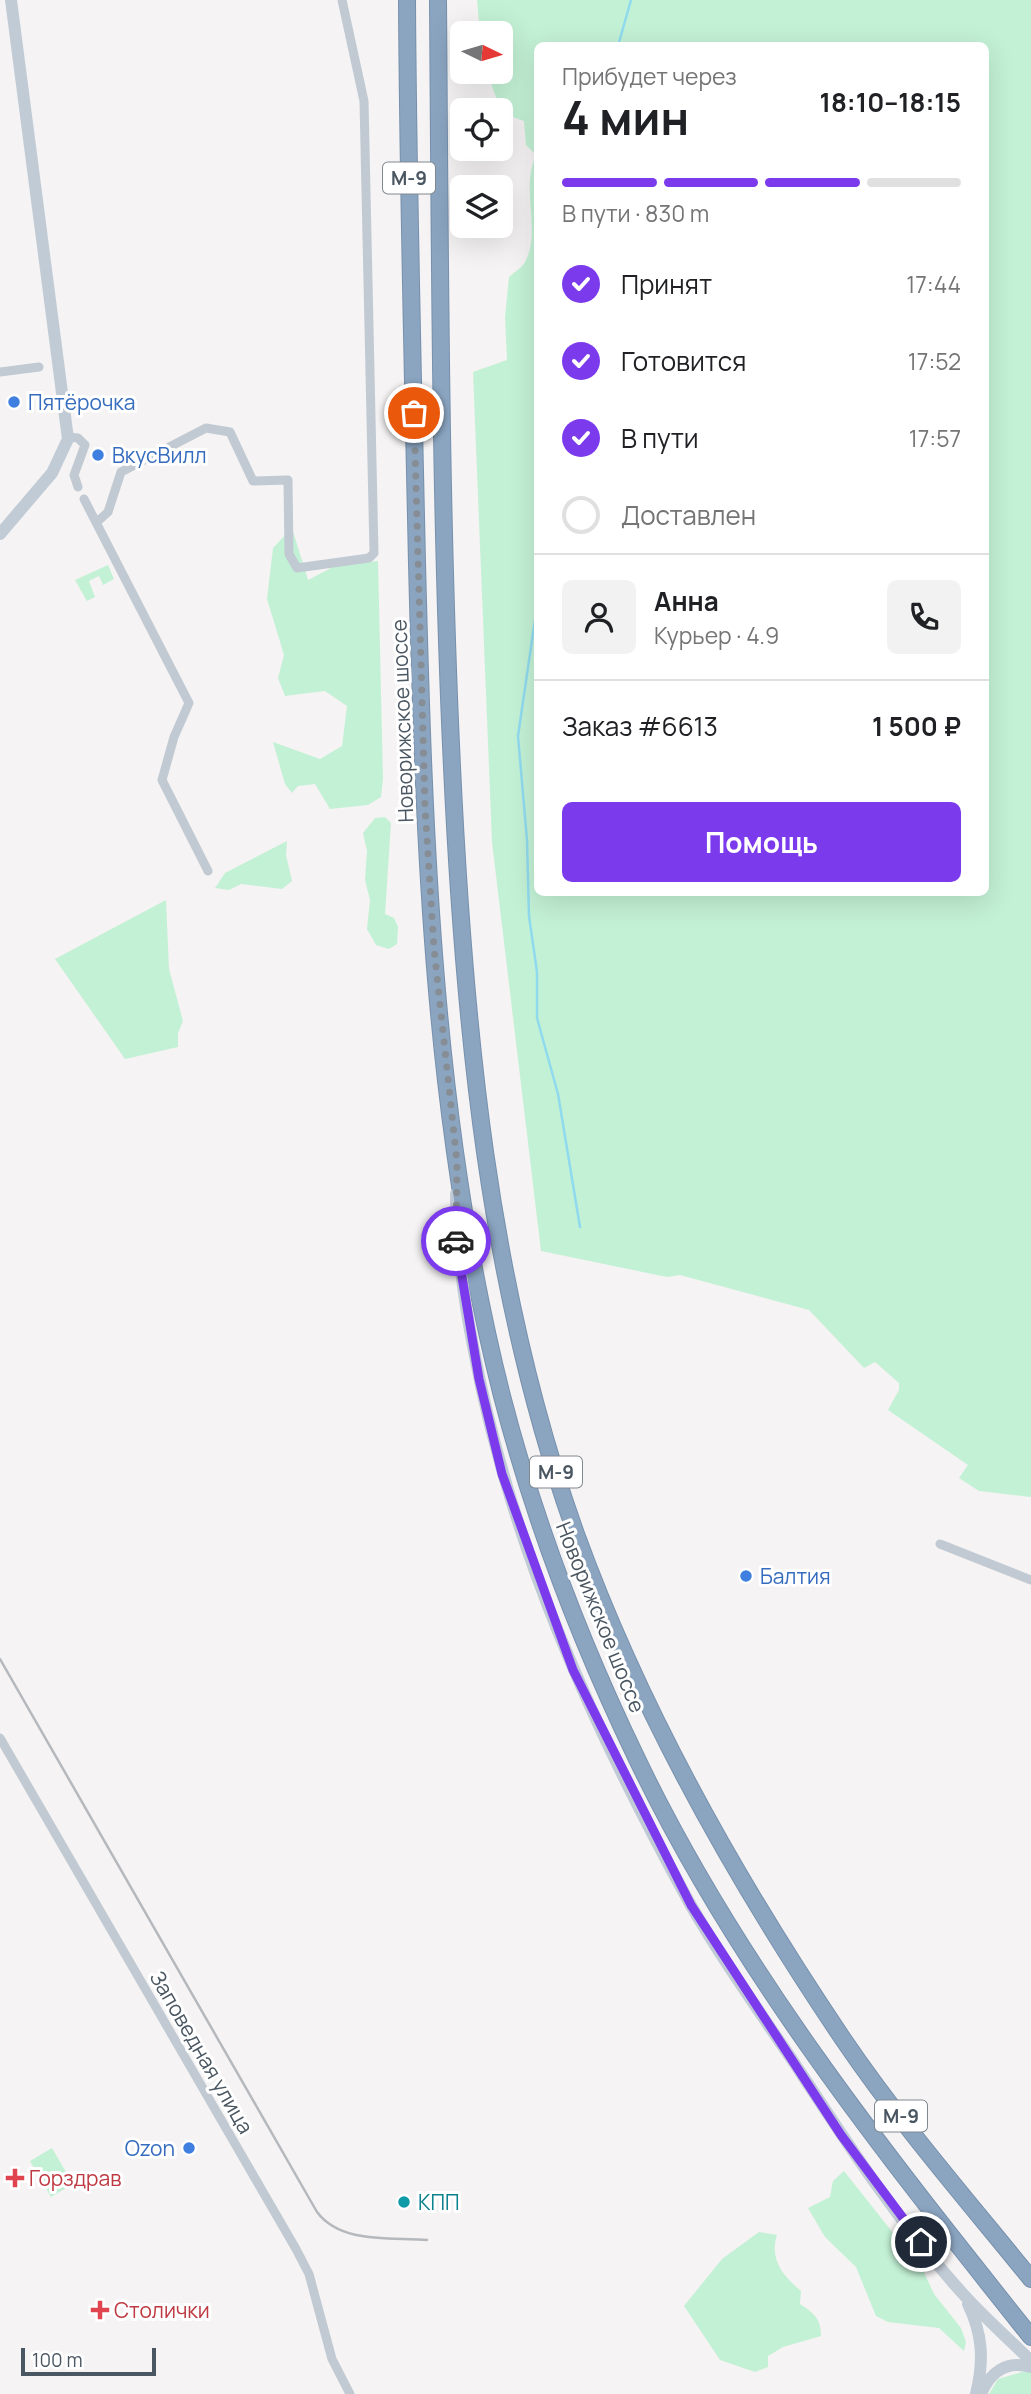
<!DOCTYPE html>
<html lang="ru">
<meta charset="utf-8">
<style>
:root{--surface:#fff;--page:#f2f2f2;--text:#202124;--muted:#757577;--line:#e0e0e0;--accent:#7c3aed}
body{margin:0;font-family:Manrope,sans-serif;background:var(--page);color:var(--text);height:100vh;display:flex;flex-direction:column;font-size:26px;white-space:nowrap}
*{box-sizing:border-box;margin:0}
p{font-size:23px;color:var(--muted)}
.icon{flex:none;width:38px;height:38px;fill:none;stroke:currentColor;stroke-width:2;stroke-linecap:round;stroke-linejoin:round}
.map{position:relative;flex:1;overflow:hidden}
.side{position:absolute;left:534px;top:42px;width:455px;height:854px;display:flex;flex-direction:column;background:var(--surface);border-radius:10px;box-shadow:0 7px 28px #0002}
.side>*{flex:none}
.needle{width:46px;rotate:95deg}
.tools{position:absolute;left:450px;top:21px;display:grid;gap:14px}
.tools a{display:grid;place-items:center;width:63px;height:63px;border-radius:10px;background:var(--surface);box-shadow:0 7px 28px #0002;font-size:35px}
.scale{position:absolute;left:21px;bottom:18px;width:135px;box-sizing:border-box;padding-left:7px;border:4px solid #4a5661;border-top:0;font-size:19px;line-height:24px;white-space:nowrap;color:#4a5661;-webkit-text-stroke:5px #fff;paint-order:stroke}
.pin{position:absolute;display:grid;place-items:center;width:60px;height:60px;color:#fff;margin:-30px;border:4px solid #fff;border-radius:50%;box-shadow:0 2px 7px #0007}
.courier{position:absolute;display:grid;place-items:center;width:70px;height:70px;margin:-35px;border:5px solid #7c3aed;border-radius:50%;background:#fff;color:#222;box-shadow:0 2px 9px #0007}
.headline em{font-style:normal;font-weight:700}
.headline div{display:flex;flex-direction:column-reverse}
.headline{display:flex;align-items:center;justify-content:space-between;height:119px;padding:0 28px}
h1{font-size:46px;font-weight:700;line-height:52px}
.bar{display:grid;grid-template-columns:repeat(4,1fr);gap:10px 7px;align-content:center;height:84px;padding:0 28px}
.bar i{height:9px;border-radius:5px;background:var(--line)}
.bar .active{background:var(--accent)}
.bar p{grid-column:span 4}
.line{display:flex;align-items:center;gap:18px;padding:0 28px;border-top:2px solid var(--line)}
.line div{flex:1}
.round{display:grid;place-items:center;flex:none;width:74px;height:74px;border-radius:10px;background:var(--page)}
ol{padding:0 28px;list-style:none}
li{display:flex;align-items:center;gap:21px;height:77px}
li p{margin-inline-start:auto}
li .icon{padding:7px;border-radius:50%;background:var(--accent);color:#fff;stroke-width:4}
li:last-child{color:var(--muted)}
li i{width:38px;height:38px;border:4px solid var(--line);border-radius:50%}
.primary-button{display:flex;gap:14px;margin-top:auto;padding:14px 28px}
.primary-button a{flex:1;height:80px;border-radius:10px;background:var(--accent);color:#fff;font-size:28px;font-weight:700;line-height:80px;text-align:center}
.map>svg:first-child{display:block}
</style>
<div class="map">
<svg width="1031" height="2394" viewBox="0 0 1031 2394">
<rect width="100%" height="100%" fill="#f5f3f3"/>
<!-- green -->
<path fill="#c3f1d5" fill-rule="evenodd" d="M477 0H1031V1497L979 1491 959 1478 968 1465 888 1410 899 1390V1383L875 1362 864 1368 809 1310 680 1275 667 1277 541 1251 492 842 473 372 507 360 505 317 509 277C513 273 522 268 525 262 542 231 520 190 536 155L526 145 524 121C499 115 494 94 488 72H500V33H480ZM537 46H985V892H537Z
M292 528 308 580 335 566 378 561 383 779 381 797 368 805 330 809 315 784 298 786 292 793 285 784 273 742 320 759 342 746 347 706 325 691 285 696 278 678 284 655 267 599 273 548Z
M108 565 114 579 103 585 99 576 89 581 95 597 87 601 75 580Z
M385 817 391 823 385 914 394 918 398 927 397 944 389 949 376 945 367 929 370 900 365 880 367 851 363 833 375 818Z
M287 841 286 855 292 881 282 889 241 884 229 890 215 888 225 873Z
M166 900 169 969 183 1021 178 1033V1047L125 1059 55 959Z
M52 2148 73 2184 51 2197 30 2161Z
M844 2171 924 2272 934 2294 961 2328 966 2342 964 2351 939 2328 888 2322 876 2316 856 2267 825 2237 808 2208 830 2197 833 2181Z
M759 2232 777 2235C769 2259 783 2276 801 2291L800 2304C814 2313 821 2319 821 2336L783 2347 768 2356V2367L755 2372 720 2360 684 2306 722 2259Z
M1026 2371 1031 2373V2394H989L998 2379Z"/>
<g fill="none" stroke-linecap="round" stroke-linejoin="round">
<!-- stream -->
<path stroke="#90daee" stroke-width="2.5" d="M618 46 631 0
M537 606 518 736 527 840 529 916 537 972V1018L558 1094 580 1227"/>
<!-- highway casing -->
<g stroke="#7690ad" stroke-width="18">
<path id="highway" d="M407 0C408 188 413 375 417 563 424 841 433 1125 502 1396 534 1520 581 1643 637 1759 738 1970 886 2155 1031 2337
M438 0C440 256 440 512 452 767 464 1025 488 1289 576 1534 641 1713 737 1882 843 2039 900 2123 967 2200 1031 2279"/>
</g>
<!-- street -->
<path stroke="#c1cad2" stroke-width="9" d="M0 372 39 367
M68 437 78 438 85 445 74 475 78 487
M84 499 189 703 174 737 162 780 208 871
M97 522 108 512 121 472 206 428 230 432 253 481 288 480 289 554 297 568 369 558 374 553 364 101 342 0
M940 1544 1031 1580
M0 1738 296 2249 309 2274 332 2359 350 2394"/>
<!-- secondary -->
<path stroke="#c1cbd6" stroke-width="12" d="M0 534 52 473 68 439 11 0
M456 1194C456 1246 463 1295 473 1346 509 1543 593 1728 689 1902 721 1958 759 2011 795 2064 847 2143 900 2225 964 2295 985 2318 1009 2339 1031 2361
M968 2304C983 2335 984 2361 976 2394
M981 2394C990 2372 1007 2360 1031 2367"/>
<!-- highway -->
<use href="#highway" stroke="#8ba5c1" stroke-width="16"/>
<!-- rail -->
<path stroke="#b5b8bd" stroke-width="2.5" d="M0 1659 317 2212C341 2244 390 2237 427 2240"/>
</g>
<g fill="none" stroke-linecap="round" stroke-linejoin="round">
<!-- done -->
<path stroke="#868d94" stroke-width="7" stroke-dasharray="0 12.6" d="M414 413 425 807 434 948 457 1162 456 1241"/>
<!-- route -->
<path stroke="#7c3aed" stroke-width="9" d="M456 1241 479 1379 502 1474 573 1670 691 1905 841 2135 921 2242"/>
</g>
<!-- markers -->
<g fill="#3f7fe0" stroke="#fff" stroke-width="2.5">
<circle cx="14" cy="402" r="7"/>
<circle cx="98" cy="455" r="7"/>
<circle cx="746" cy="1576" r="7"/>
<circle cx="189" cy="2148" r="7"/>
</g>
<g fill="#e0444e" stroke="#fff" stroke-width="2.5">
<path d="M11.5 2167.5h7v7h7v7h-7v7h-7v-7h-7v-7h7z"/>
<path d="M96.5 2299.5h7v7h7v7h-7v7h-7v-7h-7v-7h7z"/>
</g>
<circle fill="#0f9aa8" stroke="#fff" stroke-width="2.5" cx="404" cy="2202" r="7"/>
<g text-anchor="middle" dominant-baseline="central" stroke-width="6" stroke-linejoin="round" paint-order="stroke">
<!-- shield labels -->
<g fill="#fff" stroke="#808990" stroke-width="2">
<rect x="383" y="162.5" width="52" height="31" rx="5"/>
<rect x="530" y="1456.5" width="52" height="31" rx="5"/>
<rect x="875" y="2100.5" width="52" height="31" rx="5"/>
</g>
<g font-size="19" font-weight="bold" fill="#4a5661">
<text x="409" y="178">М-9</text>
<text x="556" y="1472">М-9</text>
<text x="901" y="2116">М-9</text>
</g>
<!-- shop labels -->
<g font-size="21" fill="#366cbe" stroke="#fff" text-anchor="start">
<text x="28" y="402">Пятёрочка</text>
<text x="112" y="455">ВкусВилл</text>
<text x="760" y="1576">Балтия</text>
<text x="175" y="2148" text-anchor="end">Ozon</text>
</g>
<!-- street labels -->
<g font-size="21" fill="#4a5661" stroke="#fff">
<text transform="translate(402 721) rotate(-92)">Новорижское шоссе</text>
<text transform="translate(601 1617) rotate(68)">Новорижское шоссе</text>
<text transform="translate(202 2052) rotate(60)">Заповедная улица</text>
</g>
<!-- health labels -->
<g font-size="21" fill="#be3a42" stroke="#fff" text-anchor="start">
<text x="29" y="2178">Горздрав</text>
<text x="114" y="2310">Столички</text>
</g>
<!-- culture labels -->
<g font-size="21" fill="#0d838f" stroke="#fff" text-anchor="start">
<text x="418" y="2202">КПП</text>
</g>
</g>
</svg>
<div class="tools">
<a><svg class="needle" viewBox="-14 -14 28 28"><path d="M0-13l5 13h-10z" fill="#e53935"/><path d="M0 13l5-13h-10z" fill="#757577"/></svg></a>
<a><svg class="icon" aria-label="locate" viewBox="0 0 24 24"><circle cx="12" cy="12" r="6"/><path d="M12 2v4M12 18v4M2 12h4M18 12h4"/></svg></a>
<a><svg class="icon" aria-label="layers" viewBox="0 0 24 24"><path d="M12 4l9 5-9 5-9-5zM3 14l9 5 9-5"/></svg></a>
</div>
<div class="scale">100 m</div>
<div class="pin" style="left:414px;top:413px;background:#ea580c"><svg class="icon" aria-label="bag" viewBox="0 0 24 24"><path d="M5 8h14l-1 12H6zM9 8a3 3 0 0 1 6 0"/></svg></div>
<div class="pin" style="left:921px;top:2242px;background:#1f2937"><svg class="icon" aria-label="home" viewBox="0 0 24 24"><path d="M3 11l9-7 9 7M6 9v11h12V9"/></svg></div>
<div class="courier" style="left:456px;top:1241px"><svg class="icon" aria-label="car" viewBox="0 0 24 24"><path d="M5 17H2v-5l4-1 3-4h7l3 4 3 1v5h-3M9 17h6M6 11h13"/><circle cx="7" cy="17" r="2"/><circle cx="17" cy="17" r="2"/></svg></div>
<section class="side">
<div class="headline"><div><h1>4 мин</h1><p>Прибудет через</p></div><em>18:10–18:15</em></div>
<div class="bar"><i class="active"></i><i class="active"></i><i class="active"></i><i></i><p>В пути · 830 m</p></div>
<ol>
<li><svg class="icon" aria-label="check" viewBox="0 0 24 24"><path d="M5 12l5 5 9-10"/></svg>Принят<p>17:44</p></li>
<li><svg class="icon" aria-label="check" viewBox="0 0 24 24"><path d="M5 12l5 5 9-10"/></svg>Готовится<p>17:52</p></li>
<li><svg class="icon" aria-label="check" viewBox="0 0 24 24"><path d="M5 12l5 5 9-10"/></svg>В пути<p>17:57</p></li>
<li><i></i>Доставлен</li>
</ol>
<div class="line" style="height:126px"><a class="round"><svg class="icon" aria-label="person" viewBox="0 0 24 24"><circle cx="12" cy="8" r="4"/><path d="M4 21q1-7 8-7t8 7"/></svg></a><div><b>Анна</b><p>Курьер · 4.9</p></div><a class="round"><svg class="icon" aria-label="phone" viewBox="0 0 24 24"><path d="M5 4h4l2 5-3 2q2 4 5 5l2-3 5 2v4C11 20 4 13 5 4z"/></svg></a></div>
<div class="line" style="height:91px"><div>Заказ #6613</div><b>1 500 ₽</b></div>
<div class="primary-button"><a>Помощь</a></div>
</section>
</div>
